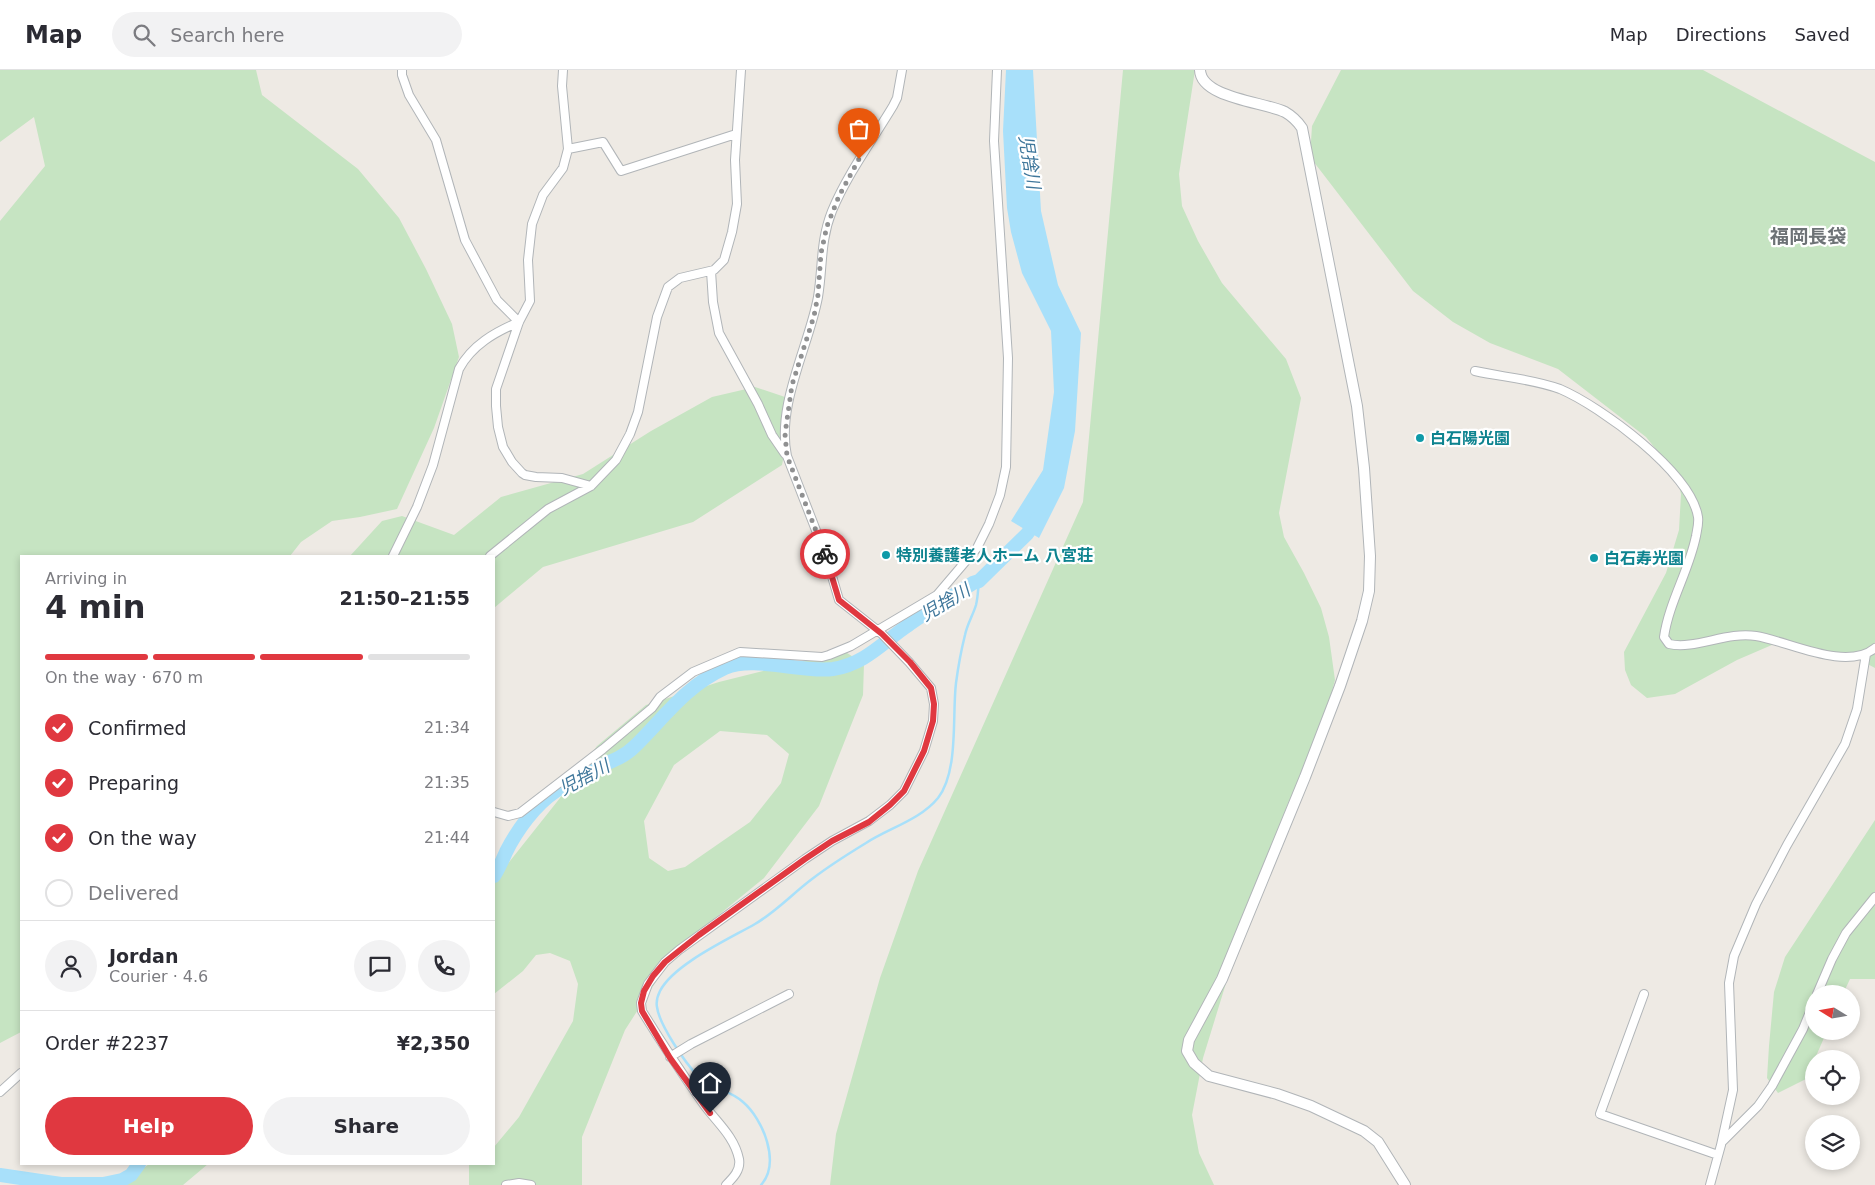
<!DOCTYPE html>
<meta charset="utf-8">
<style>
:root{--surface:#fff;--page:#f2f2f3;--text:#2b2b33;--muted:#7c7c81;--line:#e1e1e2;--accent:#e03840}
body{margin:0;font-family:"DejaVu Sans","Noto Sans JP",sans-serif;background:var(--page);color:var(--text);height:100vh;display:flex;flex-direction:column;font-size:19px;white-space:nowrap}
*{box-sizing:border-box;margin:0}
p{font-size:16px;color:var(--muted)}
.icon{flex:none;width:28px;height:28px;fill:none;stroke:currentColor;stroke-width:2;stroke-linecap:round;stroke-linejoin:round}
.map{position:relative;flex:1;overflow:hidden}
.panel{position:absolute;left:20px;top:485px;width:475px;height:610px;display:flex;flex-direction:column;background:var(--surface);border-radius:0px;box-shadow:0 2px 8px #0003}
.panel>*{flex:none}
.needle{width:32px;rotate:281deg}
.fabs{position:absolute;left:1805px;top:915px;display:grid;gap:10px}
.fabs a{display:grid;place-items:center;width:55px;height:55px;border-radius:50%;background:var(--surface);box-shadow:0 2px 8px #0003;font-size:25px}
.pin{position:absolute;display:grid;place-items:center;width:42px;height:42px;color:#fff;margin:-51px -21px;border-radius:50% 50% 50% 0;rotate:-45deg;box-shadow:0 0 5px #0007}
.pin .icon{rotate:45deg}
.courier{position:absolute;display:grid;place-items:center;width:50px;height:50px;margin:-25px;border:4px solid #e03840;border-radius:50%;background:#fff;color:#222;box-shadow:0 1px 6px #0007}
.overview em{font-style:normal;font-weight:700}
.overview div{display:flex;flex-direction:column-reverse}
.overview{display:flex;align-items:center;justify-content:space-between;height:85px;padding:0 25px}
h1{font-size:32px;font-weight:700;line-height:38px}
.bar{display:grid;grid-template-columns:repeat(4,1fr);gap:8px 5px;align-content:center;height:60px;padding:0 25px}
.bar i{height:6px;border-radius:4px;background:var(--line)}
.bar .on{background:var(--accent)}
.bar p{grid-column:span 4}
.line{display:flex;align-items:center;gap:12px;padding:0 25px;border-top:1px solid var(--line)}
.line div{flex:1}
.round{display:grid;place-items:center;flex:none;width:52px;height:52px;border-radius:26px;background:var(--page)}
ol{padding:0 25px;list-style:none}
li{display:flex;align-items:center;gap:15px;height:55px}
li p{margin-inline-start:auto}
li .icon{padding:5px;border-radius:50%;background:var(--accent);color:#fff;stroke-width:4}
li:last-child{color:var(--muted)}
li i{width:28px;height:28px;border:2px solid var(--line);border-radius:50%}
.action{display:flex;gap:10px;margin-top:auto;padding:10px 25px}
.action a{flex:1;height:58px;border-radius:30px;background:var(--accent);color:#fff;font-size:20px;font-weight:700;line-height:58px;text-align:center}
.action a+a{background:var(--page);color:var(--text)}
header{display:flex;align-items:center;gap:30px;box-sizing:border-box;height:70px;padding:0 25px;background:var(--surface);border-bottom:1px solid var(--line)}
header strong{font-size:24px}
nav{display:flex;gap:28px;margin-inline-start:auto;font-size:18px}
.search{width:350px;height:45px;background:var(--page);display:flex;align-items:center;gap:12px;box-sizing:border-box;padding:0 18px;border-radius:28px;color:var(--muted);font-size:19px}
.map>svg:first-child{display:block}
</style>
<header>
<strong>Map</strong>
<div class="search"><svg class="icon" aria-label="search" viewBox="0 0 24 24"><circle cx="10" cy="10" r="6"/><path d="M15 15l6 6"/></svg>Search here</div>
<nav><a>Map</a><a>Directions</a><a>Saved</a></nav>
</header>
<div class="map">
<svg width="1875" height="1115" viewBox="0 0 1875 1115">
<rect width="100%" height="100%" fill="#eeeae4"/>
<!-- green -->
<path fill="#c6e4c2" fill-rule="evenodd" d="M0 0H256L262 25 358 99 399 148 426 199 452 254 459 287 434 358 397 439 360 447 332 451 301 472 290 486H21V962L0 973V151L45 96 34 47 0 72Z
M1123 0H1195L1179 104 1182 136 1198 171 1222 213 1286 289 1301 328 1279 443 1284 467 1304 503 1321 538 1329 567 1335 610 1317 679 1288 733 1239 871 1203 988 1192 1045 1199 1083 1214 1115H830L836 1064 880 908 918 801 1083 432Z
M1341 0H1703L1875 92V598L1860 590 1781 571 1737 590 1675 624 1647 628 1631 615 1625 600 1624 582 1666 503 1679 460 1681 424 1676 404 1646 367 1558 299 1490 273 1453 252 1413 221 1310 87 1312 56Z
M755 317 785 327 788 364 782 395 693 452 543 497 494 538V486H350L382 451 402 446 454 465 501 427 583 404 651 361 712 327Z
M844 581 864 594 863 625 819 736 764 808 677 879 625 960 582 1067V1115H469V1095L494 1094V1077L519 1047 573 951 578 914 570 891 550 883 536 885 523 901 494 924V811L560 728 597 676 646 635 719 612ZM720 661 767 665 789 684 781 713 750 752 685 797 668 801 649 788 644 751 674 695Z
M1875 750V909H1850L1843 924H1814V961H1827L1806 1009 1778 1023 1767 1008 1769 976 1774 922 1785 887Z
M149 1094H208L183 1115H121Z"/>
<!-- water -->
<path fill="#a8e0fa" d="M1006 0H1033L1041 141 1058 215 1081 263 1075 361 1064 418 1039 468 1011 451 1043 400 1054 322 1051 261 1022 203 1011 162 1007 138 1003 61Z"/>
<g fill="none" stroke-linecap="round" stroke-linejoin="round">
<!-- stream -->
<path stroke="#a8e0fa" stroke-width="2.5" d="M761 1115C781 1093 763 1049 743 1032 730 1020 710 1018 698 1006 685 993 659 954 657 937 656 932 658 925 660 921 674 894 729 869 755 854 777 841 792 824 812 809 829 796 848 784 866 773 889 758 920 750 938 728 959 701 952 645 956 613 958 598 961 581 965 565 967 555 973 545 976 535 978 527 978 519 979 511"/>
<!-- river -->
<path stroke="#a8e0fa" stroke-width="14" d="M494 806C499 798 502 791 506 782 517 760 535 735 556 721 565 715 575 708 584 703 601 694 620 691 634 677 664 648 684 617 725 598 753 585 801 603 833 599 865 594 882 573 907 556 928 541 951 527 973 513L979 511 1027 464 1039 447
M0 1105 61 1114H103L122 1110 131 1105 139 1094"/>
<!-- minor casing -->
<g stroke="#b1b5b8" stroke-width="10">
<path id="minor" d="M402 0V5L409 25 436 70 465 170 497 230 519 252
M563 0 562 16 568 79 563 98 543 125 532 154 528 190 530 231 519 252 496 319V336L498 357 503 377 512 392 522 403 525 405 536 407 562 408 591 416
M568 79 603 72 621 101 736 64
M711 201 713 232 719 263 758 334 772 365 785 384
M1475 301C1502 307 1533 309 1560 319 1600 336 1691 402 1698 447 1699 453 1697 460 1696 466 1689 501 1669 532 1664 567L1669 574C1695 580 1727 561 1756 566 1788 571 1846 602 1875 578
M393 486 417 437 433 395 459 299C472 275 495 262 519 252
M490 486 548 439 591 416 616 390 630 364 638 342 657 247 668 217 680 208 714 200 724 190 732 162 737 134 735 90 741 0
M494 742 508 746 520 743 603 679 652 638 660 627 693 602 740 582 822 587 829 585 851 576 937 525 977 478 989 454 1000 425 1006 397 1008 288 994 71 997 0
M1644 924 1600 1044 1718 1085
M1817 924 1832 889 1846 863 1875 827
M670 987 691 974 789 924
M0 1022 21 1003
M1723 1071 1758 1036 1772 1016 1803 959 1814 932
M506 1115 519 1113 531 1115
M726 1115C733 1108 741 1100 739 1089 734 1065 715 1051 702 1032 681 1002 661 972 642 941L641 933 648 914 665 892 679 880 805 789 832 771 869 751 890 735 904 721 924 681 933 651 934 634 931 618 909 592 882 564 839 530 826 486 787 386C776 335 809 276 818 227 823 197 820 171 832 141 848 103 872 71 893 36L897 28 902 0
M1710 1115 1721 1075 1733 1020 1729 913 1734 886 1756 834 1787 775 1845 674 1857 639 1866 584"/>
</g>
<!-- tertiary casing -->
<g stroke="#b1b5b8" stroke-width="12">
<path id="tertiary" d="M1200 0C1201 28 1264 32 1285 42 1292 46 1298 52 1302 58L1357 336 1364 398 1370 486 1369 521 1362 551 1340 616 1305 707 1222 909 1189 970 1187 981 1194 993 1209 1006 1277 1024 1311 1036 1364 1061 1378 1072 1405 1115"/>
</g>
<!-- minor -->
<use href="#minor" stroke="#fff" stroke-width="8"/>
<!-- tertiary -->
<use href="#tertiary" stroke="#fff" stroke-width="10"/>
</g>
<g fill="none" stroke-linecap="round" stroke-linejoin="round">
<!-- done -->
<path stroke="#8f9091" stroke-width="5" stroke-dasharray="0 9" d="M825 484 787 386 785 364 792 315 814 246 818 225 821 183 827 156 839 126 859 89"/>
<!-- route -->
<path stroke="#e03840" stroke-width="6" d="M710 1043 670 988 642 941 641 933 644 921 653 906 665 892 699 865 805 789 832 771 869 752 890 735 904 721 924 681 933 651 934 634 931 618 910 592 882 564 839 530 825 484"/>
</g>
<!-- markers -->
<g fill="#0f9aa8" stroke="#fff" stroke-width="2">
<circle cx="1420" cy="368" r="5"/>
<circle cx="886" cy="485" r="5"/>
<circle cx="1594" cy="488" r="5"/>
</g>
<g text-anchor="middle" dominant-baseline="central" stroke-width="4.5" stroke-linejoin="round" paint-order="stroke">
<!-- culture labels -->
<g font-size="16" font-weight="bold" fill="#0d838f" stroke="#fff" text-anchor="start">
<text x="1430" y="368">白石陽光園</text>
<text x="896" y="485">特別養護老人ホーム 八宮荘</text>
<text x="1604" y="488">白石寿光園</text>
</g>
<!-- water labels -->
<g font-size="18" font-style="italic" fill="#3f779b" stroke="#fff">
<text transform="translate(1030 92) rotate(81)">児捨川</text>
<text transform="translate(945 532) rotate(-31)">児捨川</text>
<text transform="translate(584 707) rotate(-28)">児捨川</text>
</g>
<!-- quarter labels -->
<g font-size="19" font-weight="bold" fill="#6d7276" stroke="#fff">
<text x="1808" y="166">福岡長袋</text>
</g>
</g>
</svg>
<div class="fabs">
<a><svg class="needle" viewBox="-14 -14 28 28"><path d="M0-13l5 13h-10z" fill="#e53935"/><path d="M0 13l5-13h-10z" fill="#7c7c81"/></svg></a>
<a><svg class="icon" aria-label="locate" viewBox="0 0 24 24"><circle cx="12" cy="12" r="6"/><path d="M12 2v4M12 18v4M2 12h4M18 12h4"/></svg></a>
<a><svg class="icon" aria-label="layers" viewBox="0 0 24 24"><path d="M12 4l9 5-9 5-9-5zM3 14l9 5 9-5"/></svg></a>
</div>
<div class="pin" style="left:859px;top:89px;background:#ea580c"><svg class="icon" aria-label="bag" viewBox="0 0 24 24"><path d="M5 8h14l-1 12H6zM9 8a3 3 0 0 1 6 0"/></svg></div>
<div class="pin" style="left:710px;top:1043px;background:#1f2937"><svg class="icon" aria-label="home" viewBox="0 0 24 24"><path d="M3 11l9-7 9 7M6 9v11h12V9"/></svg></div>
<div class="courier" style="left:825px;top:484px"><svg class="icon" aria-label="bike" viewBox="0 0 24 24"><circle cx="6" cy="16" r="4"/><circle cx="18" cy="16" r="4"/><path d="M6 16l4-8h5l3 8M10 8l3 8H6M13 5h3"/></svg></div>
<section class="panel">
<div class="overview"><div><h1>4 min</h1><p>Arriving in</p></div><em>21:50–21:55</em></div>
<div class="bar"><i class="on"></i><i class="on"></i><i class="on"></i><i></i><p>On the way · 670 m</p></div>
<ol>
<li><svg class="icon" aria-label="check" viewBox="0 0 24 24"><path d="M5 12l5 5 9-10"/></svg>Confirmed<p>21:34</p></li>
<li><svg class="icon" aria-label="check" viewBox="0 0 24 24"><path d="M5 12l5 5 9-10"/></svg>Preparing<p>21:35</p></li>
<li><svg class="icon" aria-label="check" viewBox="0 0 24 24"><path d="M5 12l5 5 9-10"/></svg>On the way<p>21:44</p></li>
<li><i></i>Delivered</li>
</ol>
<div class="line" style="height:90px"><a class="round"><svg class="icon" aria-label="person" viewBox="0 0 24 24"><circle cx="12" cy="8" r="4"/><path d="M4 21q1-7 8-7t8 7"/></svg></a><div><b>Jordan</b><p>Courier · 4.6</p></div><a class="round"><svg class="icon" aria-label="chat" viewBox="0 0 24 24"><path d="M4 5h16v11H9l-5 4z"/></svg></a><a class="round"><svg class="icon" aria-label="phone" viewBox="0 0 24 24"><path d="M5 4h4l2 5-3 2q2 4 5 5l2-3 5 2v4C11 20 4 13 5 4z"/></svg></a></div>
<div class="line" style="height:65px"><div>Order #2237</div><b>¥2,350</b></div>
<div class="action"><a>Help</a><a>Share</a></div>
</section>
</div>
